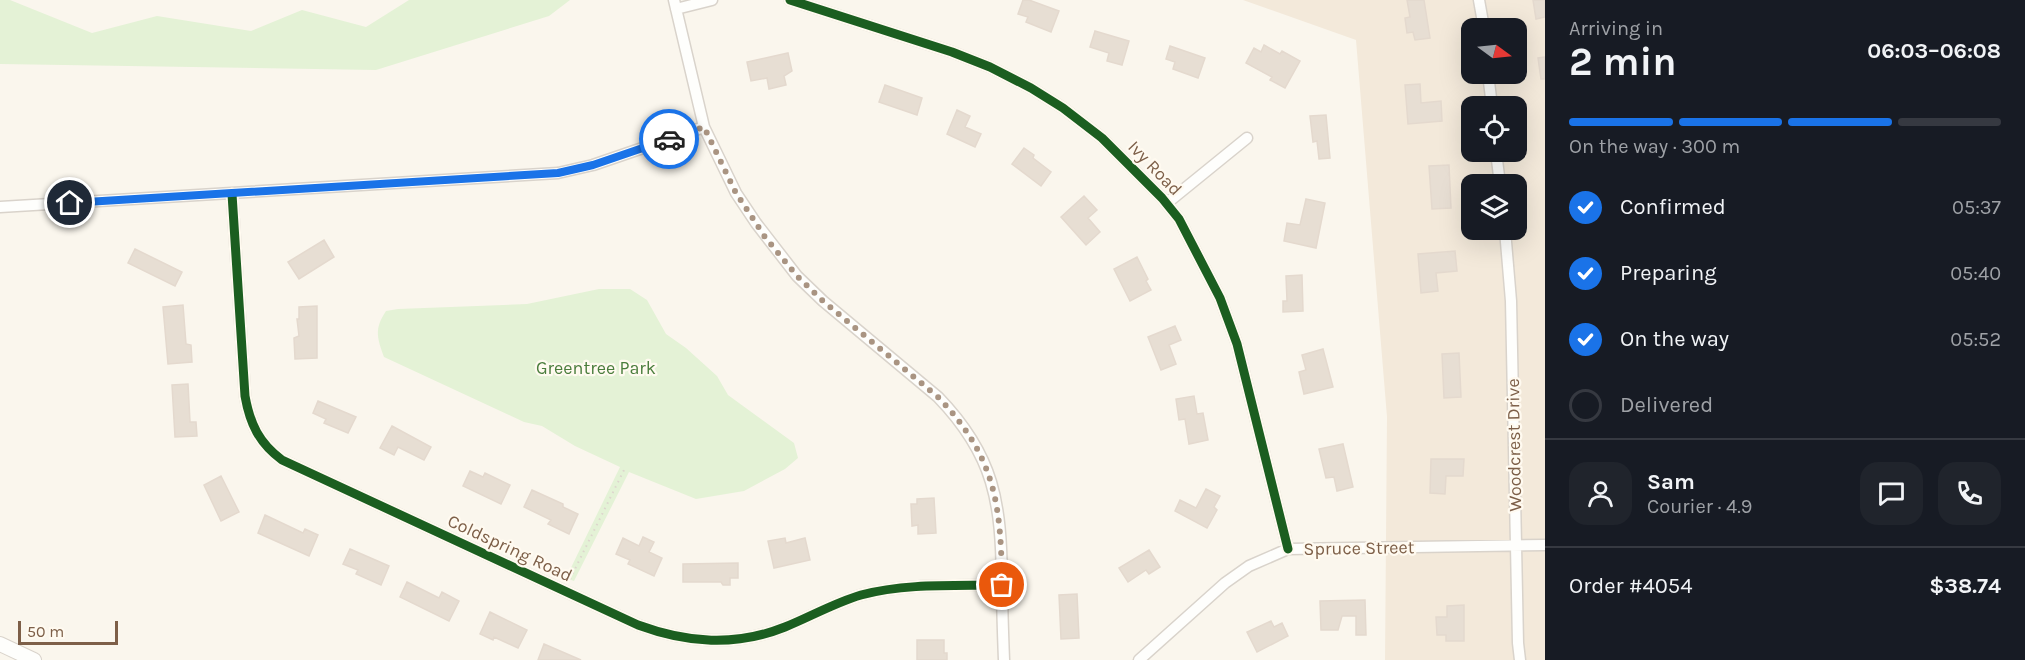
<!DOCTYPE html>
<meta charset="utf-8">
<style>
:root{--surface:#171b24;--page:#20242c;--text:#f1f3f6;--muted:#9ea1a6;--line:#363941;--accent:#1a73e8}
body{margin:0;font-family:Karla,sans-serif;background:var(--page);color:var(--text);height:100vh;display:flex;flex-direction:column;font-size:22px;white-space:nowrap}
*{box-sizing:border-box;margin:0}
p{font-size:20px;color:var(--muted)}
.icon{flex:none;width:33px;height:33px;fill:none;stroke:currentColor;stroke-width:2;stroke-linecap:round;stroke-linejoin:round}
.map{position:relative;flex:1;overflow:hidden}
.sheet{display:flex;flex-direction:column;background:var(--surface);width:480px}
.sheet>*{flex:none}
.needle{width:39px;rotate:105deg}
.tools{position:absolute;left:1461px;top:18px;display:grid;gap:12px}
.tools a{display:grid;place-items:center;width:66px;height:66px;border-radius:12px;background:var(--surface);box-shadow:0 6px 24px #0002;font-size:30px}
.scale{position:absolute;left:18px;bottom:15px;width:100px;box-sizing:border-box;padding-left:6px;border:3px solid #7d5f48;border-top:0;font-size:16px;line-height:21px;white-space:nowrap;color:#7d5f48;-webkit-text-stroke:4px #fffaf0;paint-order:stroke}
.pin{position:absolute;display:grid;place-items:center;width:51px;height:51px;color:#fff;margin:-26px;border:3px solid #fff;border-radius:50%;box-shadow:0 2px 6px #0007}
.courier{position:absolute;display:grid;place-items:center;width:60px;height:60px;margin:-30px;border:4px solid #1a73e8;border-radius:50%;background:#fff;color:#222;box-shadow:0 2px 8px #0007}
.overview em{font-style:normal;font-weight:700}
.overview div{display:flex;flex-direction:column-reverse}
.overview{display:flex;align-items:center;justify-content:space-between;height:102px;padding:0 24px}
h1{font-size:39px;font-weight:700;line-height:45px}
.bar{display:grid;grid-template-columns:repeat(4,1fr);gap:9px 6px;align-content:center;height:72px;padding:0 24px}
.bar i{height:8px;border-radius:4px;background:var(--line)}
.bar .selected{background:var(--accent)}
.bar p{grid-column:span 4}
.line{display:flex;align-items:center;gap:15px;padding:0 24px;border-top:2px solid var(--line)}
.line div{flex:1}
.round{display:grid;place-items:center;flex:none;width:63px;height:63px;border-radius:18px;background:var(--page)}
ol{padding:0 24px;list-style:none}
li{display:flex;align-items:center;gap:18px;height:66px}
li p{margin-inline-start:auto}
li .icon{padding:6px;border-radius:50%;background:var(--accent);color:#fff;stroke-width:4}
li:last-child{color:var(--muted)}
li i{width:33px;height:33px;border:3px solid var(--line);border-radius:50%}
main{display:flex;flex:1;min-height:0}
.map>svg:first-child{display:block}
</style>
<main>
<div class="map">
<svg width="1545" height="660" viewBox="0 0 1545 660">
<rect width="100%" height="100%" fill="#faf6ed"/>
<!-- residential -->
<path fill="#f3e9da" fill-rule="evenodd" d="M1243 0H1545V660H1385L1387 417 1356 40ZM1472 28H1516V74H1472ZM1472 106H1516V152H1472ZM1472 184H1516V230H1472Z"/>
<!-- green -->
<path fill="#e4f2d6" d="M0 0H10L92 33 157 16 251 31 302 10 366 27 409 0H570L549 16 376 70 0 64Z
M599 289H630L647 300 666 334 686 348 717 376 728 395 794 443 798 458 785 469 744 491 696 499 629 472 574 581 566 578 620 467 575 446 542 426 524 422 384 357C377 338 374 329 386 311L398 309 527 304Z"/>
<!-- building -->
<path fill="#e7ded3" stroke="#e4d9ce" stroke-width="1.5" d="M1023 0H1029L1059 11 1051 32 1026 22 1028 17 1018 14Z
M1407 0H1424L1430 38 1415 40 1413 32 1407 33 1405 18 1410 17Z
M1533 0H1545V17L1536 19Z
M1095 31 1129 41 1122 65 1107 61 1109 53 1090 47Z
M1264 45 1280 54 1282 51 1300 61 1285 88 1270 80 1272 77 1246 63 1254 48 1261 52Z
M1170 46 1205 58 1198 78 1173 69 1175 62 1166 59Z
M788 53 792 71 784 76 786 85 769 89 767 78 751 81 747 62Z
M1545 57V79H1541L1538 58Z
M1420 84 1421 103 1441 101 1442 121 1408 124 1405 85Z
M885 85 922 98 917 115 879 102Z
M957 110 970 116 965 127 981 134 975 147 947 134Z
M1326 115 1330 158 1319 159 1317 141 1313 142 1310 116Z
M1024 148 1034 155 1033 158 1051 172 1041 186 1012 164Z
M1449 165 1451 208 1432 209 1429 166Z
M1084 196 1097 210 1088 218 1100 232 1086 245 1061 217Z
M1306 199 1325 203 1316 248 1284 241 1287 223 1300 225Z
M324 240 334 257 299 279 288 262Z
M135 249 182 272 175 286 128 263Z
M1455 251 1457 271 1436 273 1438 291 1421 293 1418 254Z
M1137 257 1148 279 1146 281 1151 290 1130 301 1114 269Z
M1302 275 1303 311 1283 312V301H1287L1286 276Z
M183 305 186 344 191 345 192 362 168 364 163 307Z
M317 306V358L295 359 294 338 299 336 297 319H299V307Z
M1175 326 1181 340 1169 345 1176 364 1161 370 1148 337Z
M1323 349 1333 387 1304 394 1299 372 1306 370 1302 355Z
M1459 353 1461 397 1444 398 1442 354Z
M188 384 190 422H196L197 436 175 437 172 385Z
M1194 396 1197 414 1203 413 1208 440 1189 444 1185 419 1179 420 1176 399Z
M318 401 356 417 348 433 324 423 326 419 313 413Z
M392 426 431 447 424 460 398 447 394 455 380 448Z
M1343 444 1353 487 1337 491 1334 477 1326 478 1319 449Z
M1431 459H1464L1463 476H1446L1445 494 1430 493Z
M470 471 483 477 485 473 510 485 501 504 463 486Z
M221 476 239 512 221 521 204 485Z
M1206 489 1220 496 1214 507 1217 510 1207 528 1175 511 1180 500 1196 508Z
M532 490 563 504V507L578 514 569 534 548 524 551 520 524 507Z
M934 498 936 533 918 534V525L912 526 911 504H917V499Z
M265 515 303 533 305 529 318 535 309 556 258 533Z
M643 537 654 542 649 552 662 558 654 576 628 564 630 560 616 554 623 538 639 546Z
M785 538 786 543 805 538 810 560 774 568 768 541Z
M350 549 389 566 381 585 356 574 358 570 343 564Z
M1149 550 1160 567 1149 574 1146 570 1128 582 1119 568Z
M738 563V578H730V585H723L721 582H683V564Z
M407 582 439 598 442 592 459 601 449 621 400 597Z
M1077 594 1079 638 1061 639 1059 595Z
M1365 600 1366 635H1356V616H1342L1338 630H1321L1320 601Z
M1464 605V641H1446V635H1437L1436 617H1447V606Z
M490 612 527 630 518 648 494 637 493 640 480 634Z
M1271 621 1274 627 1282 623 1288 636 1257 652 1247 632Z
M917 640H944V653H947V660H917Z
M544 644 581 660H538Z"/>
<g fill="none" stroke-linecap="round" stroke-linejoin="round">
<!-- minor casing -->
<g stroke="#d9d3cb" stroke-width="13">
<path id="minor" d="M674 0 704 127 736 193 756 223 797 276 823 301 938 397C995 456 1001 503 1002 582 1002 608 1003 634 1004 660
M790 0 952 52 990 67 1031 88 1063 108 1102 138 1162 198 1179 219 1220 298 1237 344 1288 549
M1479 0 1484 28
M676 9 712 0
M1488 74 1492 106
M1496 152 1500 184
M232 194 245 396C250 424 259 443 282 460L638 625C687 643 735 647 785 627 810 617 834 603 861 595 906 583 955 586 1002 585
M1167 203 1247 138
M0 207 558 173 593 165 704 127
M1505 230 1511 301 1518 643 1520 660
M1139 660 1225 583 1249 566 1288 549 1545 545"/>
</g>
<!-- tertiary casing -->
<g stroke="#d9d3cb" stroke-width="16">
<path id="tertiary" d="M0 644 34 660"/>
</g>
<!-- path -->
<path stroke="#ddd5cd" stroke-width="2" stroke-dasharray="1.5 4.5" stroke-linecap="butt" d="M570 579 625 468"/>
<!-- minor -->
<use href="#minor" stroke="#fefefc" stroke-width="10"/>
<!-- tertiary -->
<use href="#tertiary" stroke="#fefefc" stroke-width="14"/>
<!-- cycleway casing -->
<g stroke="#fffaf0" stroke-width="13">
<path id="cycleway" d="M790 0 952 52 990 67 1031 88 1063 108 1102 138 1162 198 1179 219 1220 298 1237 344 1288 549
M232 194 245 396C250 424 259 443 282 460L638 625C687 643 735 647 785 627 810 617 834 603 861 595 906 583 955 586 1002 585"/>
</g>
<!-- cycleway -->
<use href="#cycleway" stroke="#1b5e20" stroke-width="9"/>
</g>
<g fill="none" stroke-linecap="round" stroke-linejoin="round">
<!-- done -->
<path stroke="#a99482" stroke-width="6" stroke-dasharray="0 10.8" d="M669 139 704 127 736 193 765 237 797 276 823 301 938 397C996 457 1001 506 1002 585"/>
<!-- route -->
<path stroke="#1a73e8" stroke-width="8" d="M70 203 558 173 593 165 669 139"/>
</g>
<g text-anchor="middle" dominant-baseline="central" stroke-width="4.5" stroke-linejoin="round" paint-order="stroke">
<!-- street labels -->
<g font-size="18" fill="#7d5f48" stroke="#fffaf0">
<text transform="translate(1155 168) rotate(46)">Ivy Road</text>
<text transform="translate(1514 445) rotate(-91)">Woodcrest Drive</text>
<text transform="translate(510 548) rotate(25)">Coldspring Road</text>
<text transform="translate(1359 548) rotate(-1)">Spruce Street</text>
</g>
<!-- park labels -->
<g font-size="18" fill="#4a7d3c" stroke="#fffaf0">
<text x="596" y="368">Greentree Park</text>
</g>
</g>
</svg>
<div class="tools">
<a><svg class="needle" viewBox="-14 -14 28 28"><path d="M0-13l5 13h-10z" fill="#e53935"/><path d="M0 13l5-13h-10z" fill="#9ea1a6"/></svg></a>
<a><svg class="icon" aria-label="locate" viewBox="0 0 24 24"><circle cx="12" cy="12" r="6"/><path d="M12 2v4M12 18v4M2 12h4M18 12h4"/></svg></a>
<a><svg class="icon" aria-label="layers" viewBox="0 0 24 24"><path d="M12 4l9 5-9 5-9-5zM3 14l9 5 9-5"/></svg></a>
</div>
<div class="scale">50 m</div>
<div class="pin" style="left:1002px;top:585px;background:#ea580c"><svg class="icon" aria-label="bag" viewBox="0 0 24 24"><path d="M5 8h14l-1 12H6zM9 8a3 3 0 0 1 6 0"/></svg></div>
<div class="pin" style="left:70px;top:203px;background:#1f2937"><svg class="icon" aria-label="home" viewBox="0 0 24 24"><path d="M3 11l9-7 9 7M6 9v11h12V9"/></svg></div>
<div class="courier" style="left:669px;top:139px"><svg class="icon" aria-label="car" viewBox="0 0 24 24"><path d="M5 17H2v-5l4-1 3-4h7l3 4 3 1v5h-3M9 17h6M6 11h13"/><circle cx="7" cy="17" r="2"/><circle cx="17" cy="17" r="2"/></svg></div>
</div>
<section class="sheet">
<div class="overview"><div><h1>2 min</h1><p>Arriving in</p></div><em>06:03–06:08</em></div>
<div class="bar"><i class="selected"></i><i class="selected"></i><i class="selected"></i><i></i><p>On the way · 300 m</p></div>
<ol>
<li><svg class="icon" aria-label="check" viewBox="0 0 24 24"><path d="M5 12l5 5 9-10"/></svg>Confirmed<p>05:37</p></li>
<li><svg class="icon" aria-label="check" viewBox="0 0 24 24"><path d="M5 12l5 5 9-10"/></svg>Preparing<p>05:40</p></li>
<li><svg class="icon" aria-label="check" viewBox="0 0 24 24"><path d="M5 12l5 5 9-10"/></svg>On the way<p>05:52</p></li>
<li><i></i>Delivered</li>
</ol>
<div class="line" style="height:108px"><a class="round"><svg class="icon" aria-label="person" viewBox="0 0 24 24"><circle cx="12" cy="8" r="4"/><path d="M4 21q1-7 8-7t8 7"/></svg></a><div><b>Sam</b><p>Courier · 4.9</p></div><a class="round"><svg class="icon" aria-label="chat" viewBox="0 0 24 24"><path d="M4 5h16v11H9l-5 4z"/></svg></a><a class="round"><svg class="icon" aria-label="phone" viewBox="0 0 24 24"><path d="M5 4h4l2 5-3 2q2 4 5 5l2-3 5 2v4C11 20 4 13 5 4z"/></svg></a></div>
<div class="line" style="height:78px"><div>Order #4054</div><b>$38.74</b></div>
</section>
</main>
